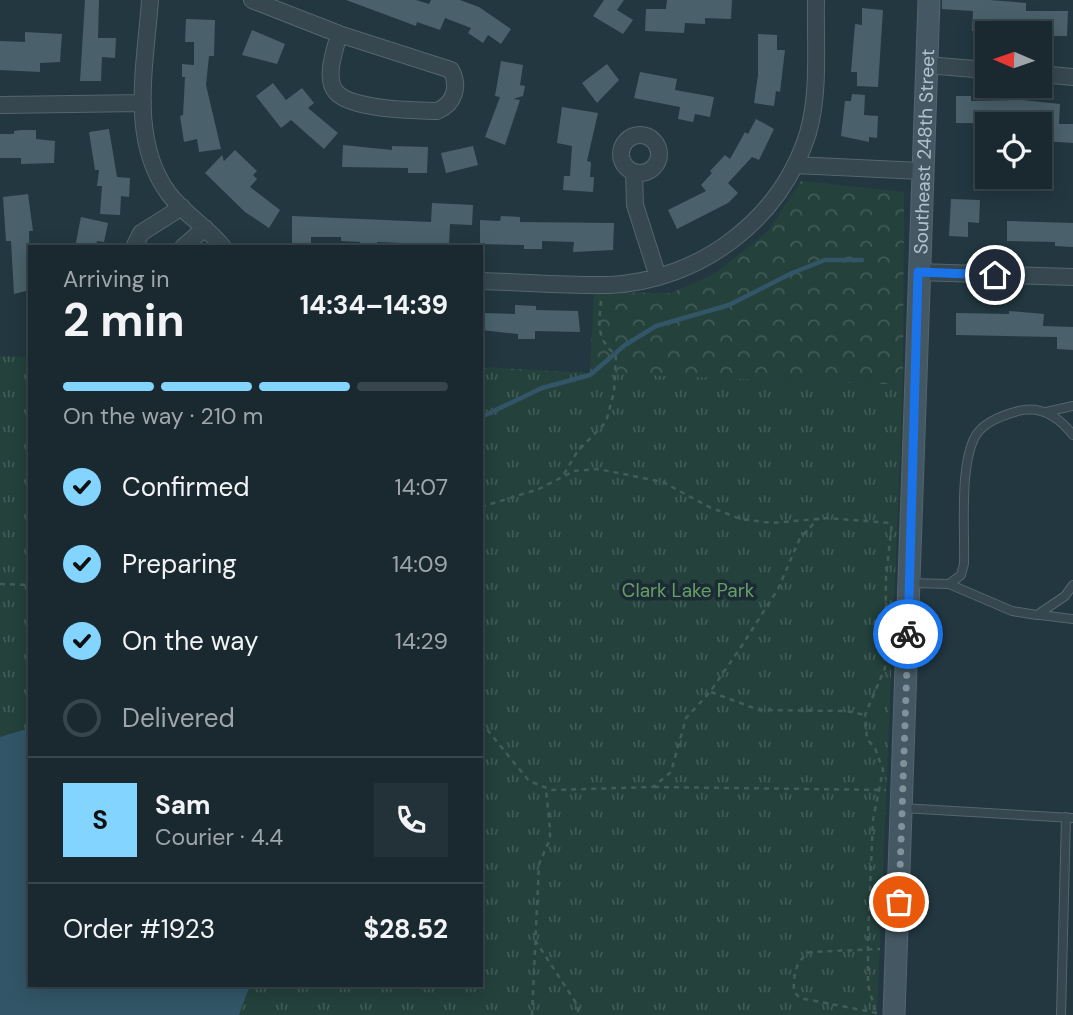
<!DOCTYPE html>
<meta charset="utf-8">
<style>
:root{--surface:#1a2930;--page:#233138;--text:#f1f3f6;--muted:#9fa6ab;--line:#38454c;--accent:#83d4ff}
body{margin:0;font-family:"DM Sans",sans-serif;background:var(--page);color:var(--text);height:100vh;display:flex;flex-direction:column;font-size:26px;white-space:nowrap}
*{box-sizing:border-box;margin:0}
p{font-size:23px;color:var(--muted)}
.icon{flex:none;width:38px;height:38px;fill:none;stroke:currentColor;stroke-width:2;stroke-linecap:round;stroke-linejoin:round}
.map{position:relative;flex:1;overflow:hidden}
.details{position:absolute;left:28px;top:245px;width:455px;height:742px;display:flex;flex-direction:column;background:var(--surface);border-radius:0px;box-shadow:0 4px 18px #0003,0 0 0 2px var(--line)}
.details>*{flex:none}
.needle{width:46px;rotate:272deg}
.tools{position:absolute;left:975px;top:21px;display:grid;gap:14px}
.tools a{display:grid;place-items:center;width:77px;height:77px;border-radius:0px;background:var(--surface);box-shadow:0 4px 18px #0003,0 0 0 2px var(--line);font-size:35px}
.pin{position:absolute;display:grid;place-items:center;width:60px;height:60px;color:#fff;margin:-30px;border:4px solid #fff;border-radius:50%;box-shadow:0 2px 7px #0007}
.courier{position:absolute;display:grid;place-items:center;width:70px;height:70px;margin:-35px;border:5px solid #1a73e8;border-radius:50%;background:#fff;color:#222;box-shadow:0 2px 9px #0007}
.head em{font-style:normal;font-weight:700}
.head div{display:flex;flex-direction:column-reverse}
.head{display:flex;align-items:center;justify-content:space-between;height:119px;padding:0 35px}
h1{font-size:46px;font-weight:700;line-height:52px}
.bar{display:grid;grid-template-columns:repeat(4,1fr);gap:10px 7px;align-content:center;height:84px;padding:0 35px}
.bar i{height:9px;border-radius:5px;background:var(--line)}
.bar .selected{background:var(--accent)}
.bar p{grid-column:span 4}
.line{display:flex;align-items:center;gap:18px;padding:0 35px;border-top:2px solid var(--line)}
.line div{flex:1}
.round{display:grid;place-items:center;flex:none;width:74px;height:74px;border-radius:0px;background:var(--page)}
ol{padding:0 35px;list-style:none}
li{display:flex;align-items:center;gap:21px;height:77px}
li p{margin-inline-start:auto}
li .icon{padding:7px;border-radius:50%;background:var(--accent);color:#111;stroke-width:4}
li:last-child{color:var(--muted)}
li i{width:38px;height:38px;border:4px solid var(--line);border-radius:50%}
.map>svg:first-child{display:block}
</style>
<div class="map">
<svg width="1073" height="1015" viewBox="0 0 1073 1015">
<defs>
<pattern id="forest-crowns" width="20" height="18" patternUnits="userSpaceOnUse" patternTransform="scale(1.75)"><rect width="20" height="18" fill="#24413c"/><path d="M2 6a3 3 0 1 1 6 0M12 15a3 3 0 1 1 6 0" fill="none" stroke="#415b57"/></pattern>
<pattern id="park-tufts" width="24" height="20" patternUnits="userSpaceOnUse" patternTransform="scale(1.75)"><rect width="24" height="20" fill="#24413c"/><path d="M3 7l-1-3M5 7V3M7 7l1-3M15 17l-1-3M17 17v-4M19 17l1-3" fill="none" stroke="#415b57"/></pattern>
</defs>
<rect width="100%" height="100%" fill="#223740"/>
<!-- forest -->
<path fill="url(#forest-crowns)" d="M801 181 904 192 903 385 630 375 481 472V367L590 373 594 292 671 293 714 274 768 231Z"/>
<!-- park -->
<path fill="url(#park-tufts)" d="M0 356 30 357V985H481V369L903 385 877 1015H0Z"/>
<!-- water -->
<path fill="#325667" d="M30 728V985H250L239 1015H0V737Z"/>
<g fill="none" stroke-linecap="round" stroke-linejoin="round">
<!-- stream -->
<path stroke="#325667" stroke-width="4.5" d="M481 417 542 388 590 375 625 345 656 326 729 305 792 273 825 260H862"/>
</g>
<!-- building -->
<path fill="#4a616b" d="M85 0H99L98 38H116L115 58 102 57 101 81H80Z
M346 0H416L429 4 431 0H460L479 7 511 29 501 44 488 35 483 43 468 33 471 28 445 18 440 30 417 22 416 26Z
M604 0H624L617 10 633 20 623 34 593 16Z
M667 0H732L731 19 705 18V24L685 23 684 33 645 31 646 9H666Z
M942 0H990L1026 3V11H1068L1067 36H1052V30L1033 28 988 26V31H972L973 11 942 9Z
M862 8 883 10 878 87 857 86V72H851L855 24 862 25Z
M186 19 215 20 214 56H209L206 85 221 149 199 152 197 139 184 142 180 116 183 115 185 77H182V64L194 65V42H185Z
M252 30 285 44 277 64 242 55Z
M25 32 62 34 60 62 40 63V72L0 70V41L25 42Z
M758 34 777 35V50H785L780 92 776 91 774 106 754 103 758 75Z
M501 61 523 65 520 85 525 86 523 96 513 99 520 100 505 145 485 137 500 97 495 96Z
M607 64 619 80 597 103 582 83Z
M640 72 677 79 675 90 714 97 710 117 695 114 693 122 678 119 680 107 634 98Z
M273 83 286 100 302 88 314 103 308 108 338 133 324 149 291 120 281 128 256 96Z
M852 94 865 95 864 115 878 116 877 138 869 137V142L841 136 845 101H851Z
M956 96H971V101L1023 100 1060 104 1059 124H1073V143L1042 141 1043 124 956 123Z
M562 107 598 113 587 161 591 162 590 177H594L593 192 563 190 564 176H570L572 146 557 143Z
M756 119 774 129 759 160 752 157 728 183 738 193 728 203 677 229 668 210 706 191 701 185 712 173 710 171 725 155 730 159 745 132 748 134Z
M109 129 117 177 130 178 129 197 121 196 120 215 100 214 102 186H97L99 170H95L89 132Z
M21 130H36V139L55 141 54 163 21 164V158H0V134H14V131Z
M343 145 392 150V146L428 147 427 173H408V168L342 167Z
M473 146 478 165 446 173 441 153Z
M235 150 257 171 253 175 257 179 250 187 280 210 269 228 245 212 205 173 222 155 224 161Z
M28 194 33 231H29L30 290 14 294 11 241H6L3 197Z
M951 199 980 200 979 223 968 222V237L949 236Z
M432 203 473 205 472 225 450 224 449 245 377 242V247L360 246V242L341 241V237H311V243H292V216L431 222Z
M501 216 520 217V222L614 223 613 250 573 252 574 242 542 241V249H524V245L480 244V220L500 221Z
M81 217 108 223 104 242 97 241 96 247H75Z
M1007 221 1073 223V247L1055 246V242L1007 241Z
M515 305 536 306V310L578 311 580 332 535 331V339H518V334L481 330V313L515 314Z
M1009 311 1044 314 1043 326 1073 327V350L1057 349V337L956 335V313L1009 314Z"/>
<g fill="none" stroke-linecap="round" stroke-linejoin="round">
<!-- lane casing -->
<g stroke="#54656e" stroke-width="10">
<path id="lane" d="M1046 412 1073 406
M910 583 949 584 1012 611 1037 615 1065 596 1073 585
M949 584 961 575 964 564C965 530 959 464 976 435 984 422 1003 415 1018 411 1041 405 1059 417 1073 435
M1040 615 1073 619
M902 808 1073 818
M1061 1015 1066 817"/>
</g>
<!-- street casing -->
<g stroke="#54656e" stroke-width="18">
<path id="street" d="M150 0C146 62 128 140 169 194 184 214 207 227 223 247
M252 0 339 34 451 70C460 87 454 104 437 111 414 110 352 110 336 92 324 78 335 50 339 34
M926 65 987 70
M1040 74 1073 77
M0 105 143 103
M621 154a19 19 0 1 1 38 0a19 19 0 1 1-38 0Z
M795 165 921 171
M634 172 635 205 658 277
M134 247 141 233 182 207
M183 247 205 228
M918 272 1073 277
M481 281C524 282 567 286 609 285 699 281 781 220 808 133 820 92 815 42 816 0"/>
</g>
<!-- secondary casing -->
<g stroke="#54656e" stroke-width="23">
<g id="secondary">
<path id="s1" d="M894 1015 929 0"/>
</g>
</g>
<!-- path -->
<path stroke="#425d59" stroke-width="2.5" stroke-dasharray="5 5" stroke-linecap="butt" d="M564 474 577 452 606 422 614 392 616 355C596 339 599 325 601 301
M481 507 539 489 574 471 598 469 663 482 709 507 741 519 772 523 827 518 891 523
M0 584 30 585
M711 692 759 710 847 711 865 715
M481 722 529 781 552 790 653 787 671 772 686 718 710 692 741 647 778 589 800 538 819 518
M654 787 886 790
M535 940 578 1006V1015
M875 1010 868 985V935L873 820 883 770 875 748 867 739 865 715 885 668 886 576 892 523
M877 1013 800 998 794 992C793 976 795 961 810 952L880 949
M532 1015 539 864 550 839V829L546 790"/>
<!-- lane -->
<use href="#lane" stroke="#364750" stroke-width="8"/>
<!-- street -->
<use href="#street" stroke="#364750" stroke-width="16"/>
<!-- secondary -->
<use href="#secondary" stroke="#445863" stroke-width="21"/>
</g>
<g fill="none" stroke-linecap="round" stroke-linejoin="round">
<!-- done -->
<path stroke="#80919a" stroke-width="7" stroke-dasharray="0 12.6" d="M899 902 908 634"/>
<!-- route -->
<path stroke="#1a73e8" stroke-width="9" d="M908 634 918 272 995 275"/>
</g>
<g text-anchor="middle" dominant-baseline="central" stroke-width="7" stroke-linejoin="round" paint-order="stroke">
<!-- street labels -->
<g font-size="19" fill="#b2c2cb" stroke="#1b2c35">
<text stroke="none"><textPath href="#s1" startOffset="864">Southeast 248th Street</textPath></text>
</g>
<!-- park labels -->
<g font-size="19" fill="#699e67" stroke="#1b2c35">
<text x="688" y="590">Clark Lake Park</text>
</g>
</g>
</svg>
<div class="tools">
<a><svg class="needle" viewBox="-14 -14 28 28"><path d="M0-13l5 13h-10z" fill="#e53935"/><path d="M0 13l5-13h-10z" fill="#9fa6ab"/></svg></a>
<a><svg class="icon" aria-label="locate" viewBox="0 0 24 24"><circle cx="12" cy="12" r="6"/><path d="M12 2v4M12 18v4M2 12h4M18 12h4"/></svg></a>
</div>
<div class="pin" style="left:899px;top:902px;background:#ea580c"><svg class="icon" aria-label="bag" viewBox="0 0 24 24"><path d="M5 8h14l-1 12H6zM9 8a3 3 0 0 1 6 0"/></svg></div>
<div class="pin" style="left:995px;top:275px;background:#1f2937"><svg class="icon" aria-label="home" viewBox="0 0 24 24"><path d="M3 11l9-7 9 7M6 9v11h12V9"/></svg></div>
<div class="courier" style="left:908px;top:634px"><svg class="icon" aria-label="bike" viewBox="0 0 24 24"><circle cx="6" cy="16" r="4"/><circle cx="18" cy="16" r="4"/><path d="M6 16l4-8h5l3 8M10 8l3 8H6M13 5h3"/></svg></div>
<section class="details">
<div class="head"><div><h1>2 min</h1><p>Arriving in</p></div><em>14:34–14:39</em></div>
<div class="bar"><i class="selected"></i><i class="selected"></i><i class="selected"></i><i></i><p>On the way · 210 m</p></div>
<ol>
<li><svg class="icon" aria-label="check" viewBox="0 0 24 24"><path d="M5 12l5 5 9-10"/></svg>Confirmed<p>14:07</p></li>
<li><svg class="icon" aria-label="check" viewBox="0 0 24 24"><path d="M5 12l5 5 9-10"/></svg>Preparing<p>14:09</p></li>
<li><svg class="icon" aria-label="check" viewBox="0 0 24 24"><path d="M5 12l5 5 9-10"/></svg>On the way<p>14:29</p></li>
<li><i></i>Delivered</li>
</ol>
<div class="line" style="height:126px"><b class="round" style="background:var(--accent);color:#111">S</b><div><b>Sam</b><p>Courier · 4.4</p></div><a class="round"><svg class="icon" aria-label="phone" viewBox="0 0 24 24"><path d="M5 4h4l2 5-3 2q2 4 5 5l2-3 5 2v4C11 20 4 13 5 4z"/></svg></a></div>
<div class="line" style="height:91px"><div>Order #1923</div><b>$28.52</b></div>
</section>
</div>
